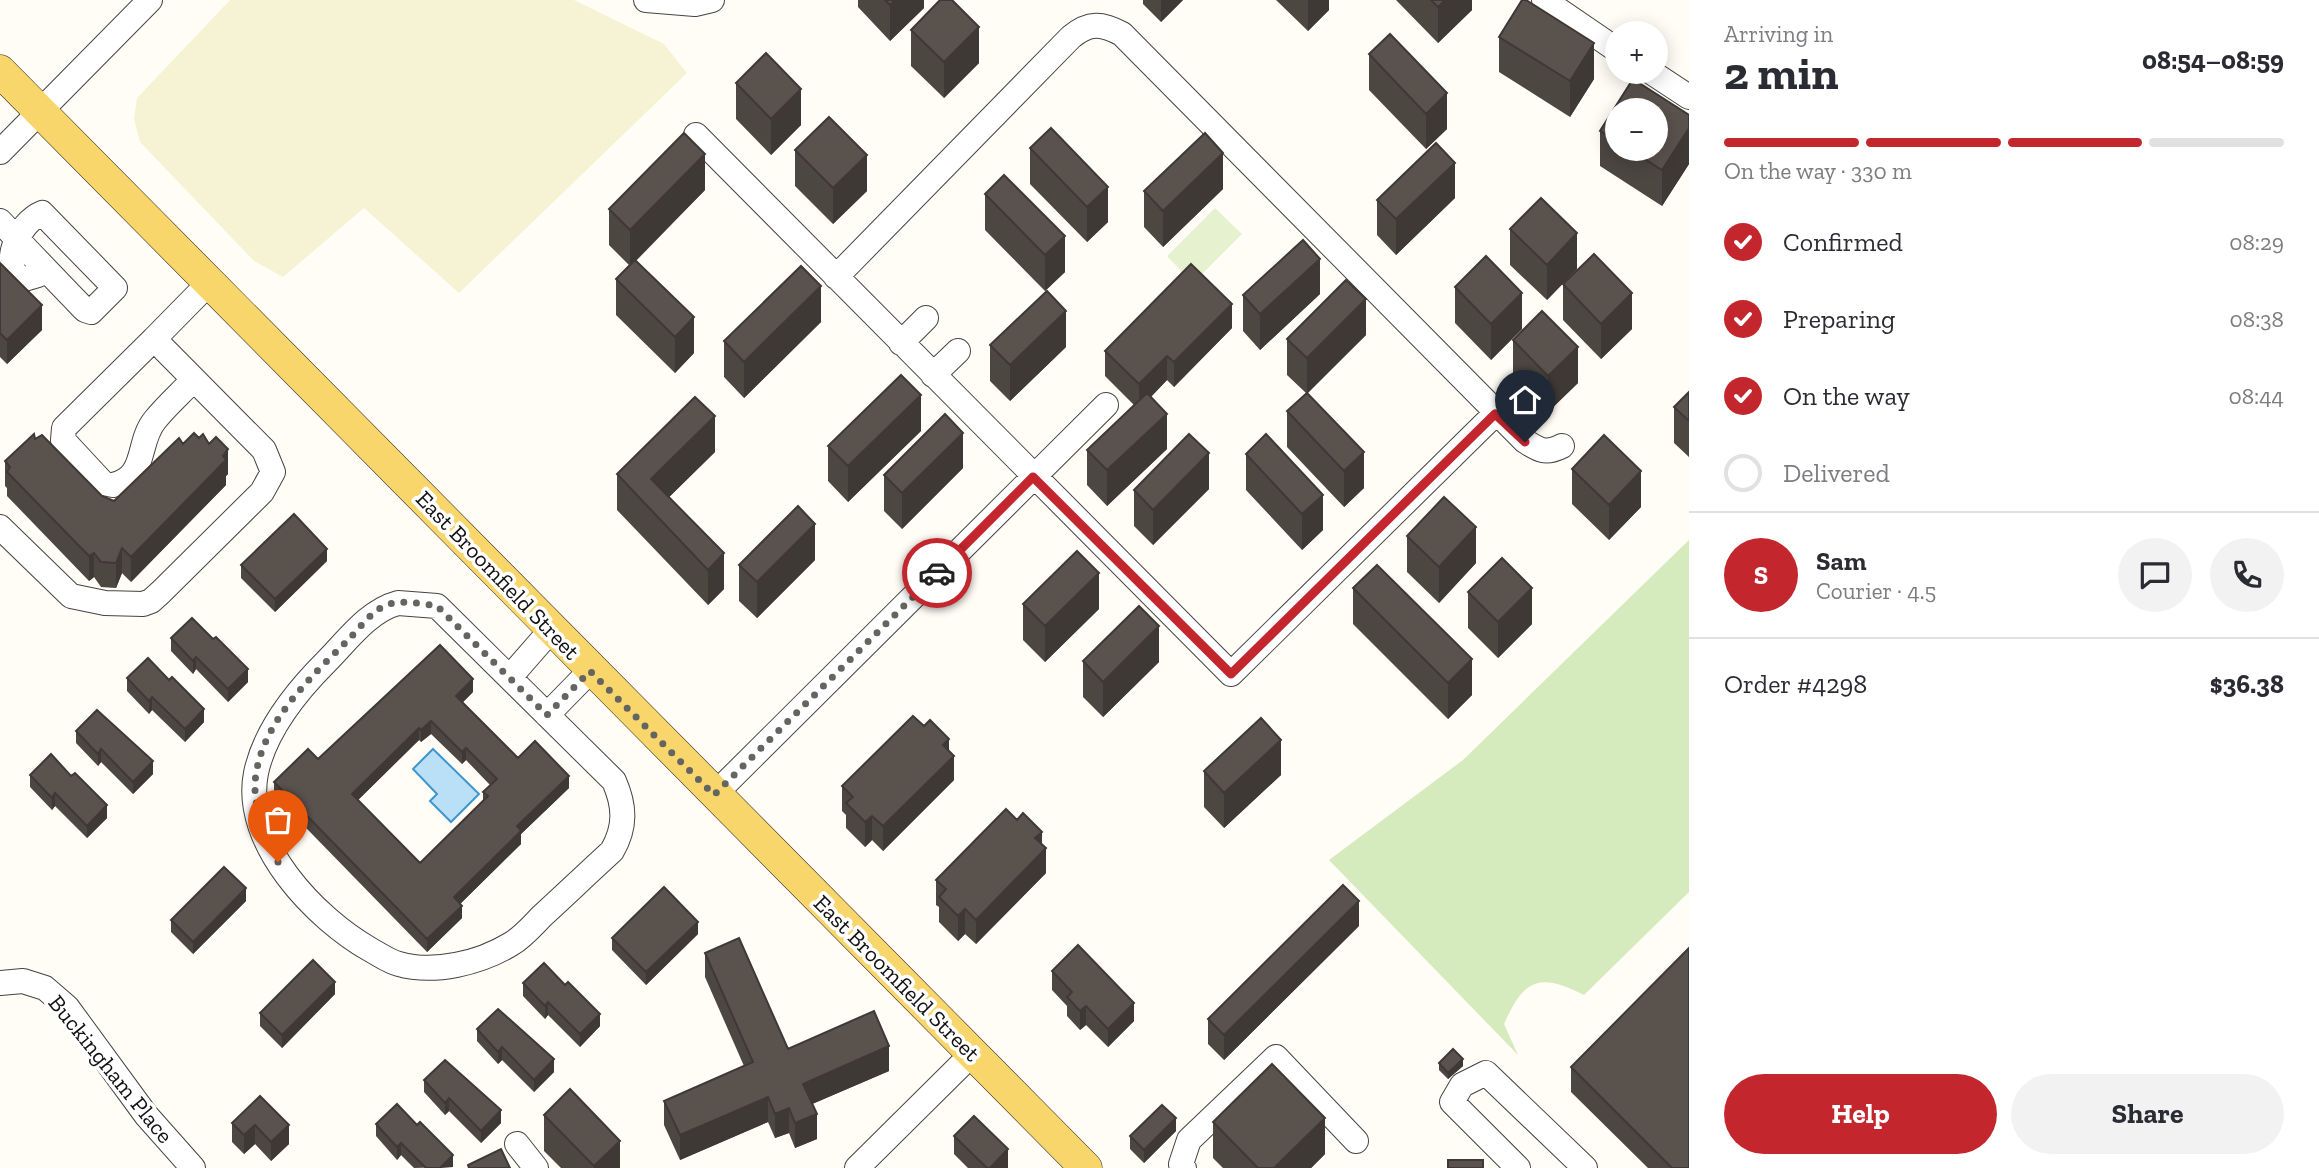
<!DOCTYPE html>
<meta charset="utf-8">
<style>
:root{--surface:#fff;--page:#f2f2f3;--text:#2b2b33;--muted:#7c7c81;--line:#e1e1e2;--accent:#c4262e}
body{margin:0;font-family:"Zilla Slab",serif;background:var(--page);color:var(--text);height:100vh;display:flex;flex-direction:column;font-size:26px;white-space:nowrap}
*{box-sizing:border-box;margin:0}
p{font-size:23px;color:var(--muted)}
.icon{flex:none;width:38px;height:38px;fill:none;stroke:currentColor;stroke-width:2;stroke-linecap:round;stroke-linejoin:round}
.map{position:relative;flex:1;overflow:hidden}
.side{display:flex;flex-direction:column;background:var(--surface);width:630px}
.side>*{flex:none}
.tools{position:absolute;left:1605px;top:21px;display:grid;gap:14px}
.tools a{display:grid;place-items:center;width:63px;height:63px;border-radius:50%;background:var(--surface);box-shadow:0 4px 18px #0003;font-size:35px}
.pin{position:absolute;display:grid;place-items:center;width:60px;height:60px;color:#fff;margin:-72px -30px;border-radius:50% 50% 50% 0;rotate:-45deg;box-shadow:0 0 7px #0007}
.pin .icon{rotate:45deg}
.courier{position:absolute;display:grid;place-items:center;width:70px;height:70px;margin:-35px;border:5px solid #c4262e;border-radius:50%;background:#fff;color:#222;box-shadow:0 2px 9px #0007}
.head em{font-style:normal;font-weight:700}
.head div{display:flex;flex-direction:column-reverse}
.head{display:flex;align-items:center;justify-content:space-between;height:119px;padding:0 35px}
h1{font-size:46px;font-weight:700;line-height:52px}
.bar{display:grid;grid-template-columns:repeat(4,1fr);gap:10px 7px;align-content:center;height:84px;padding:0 35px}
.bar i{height:9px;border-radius:5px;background:var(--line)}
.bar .on{background:var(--accent)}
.bar p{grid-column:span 4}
.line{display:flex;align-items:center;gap:18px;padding:0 35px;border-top:2px solid var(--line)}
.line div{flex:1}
.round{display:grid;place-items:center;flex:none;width:74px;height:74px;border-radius:37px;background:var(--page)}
ol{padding:0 35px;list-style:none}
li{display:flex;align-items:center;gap:21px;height:77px}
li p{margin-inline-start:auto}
li .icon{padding:7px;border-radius:50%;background:var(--accent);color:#fff;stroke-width:4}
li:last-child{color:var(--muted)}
li i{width:38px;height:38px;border:4px solid var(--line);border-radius:50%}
.button{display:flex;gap:14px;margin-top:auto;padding:14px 35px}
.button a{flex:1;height:80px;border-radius:42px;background:var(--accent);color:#fff;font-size:28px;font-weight:700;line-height:80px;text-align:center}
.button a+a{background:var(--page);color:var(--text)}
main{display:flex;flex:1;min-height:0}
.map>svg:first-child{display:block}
</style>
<main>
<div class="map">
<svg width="1689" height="1168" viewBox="0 0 1689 1168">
<rect width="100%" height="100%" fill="#fffdf5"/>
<!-- farmland -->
<path fill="#f6f3d4" d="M230 0H574L664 44 687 73 459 293 364 208 283 277 254 261 140 142 134 119 137 98Z"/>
<!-- green -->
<path fill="#d5ebbd" d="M1689 540V892L1584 995C1539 972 1524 979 1504 1024L1518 1055 1329 860 1463 760Z"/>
<!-- pitch -->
<path fill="#e6f2cf" d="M1215 208 1242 234 1193 283 1167 256Z"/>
<!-- water -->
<path fill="#b9e0f7" stroke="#3f96cf" stroke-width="2" d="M433 749 479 794 451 822 430 801 437 794 413 769Z"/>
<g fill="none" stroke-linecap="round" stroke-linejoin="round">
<!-- minor casing -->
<g stroke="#444" stroke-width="26">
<path id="minor" d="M646 0 695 4 712 0
M1544 0 1617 50
M1651 72 1689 97
M696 135 1231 674 1495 414
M0 152 150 0
M0 221C28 251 57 281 85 310L91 312 115 288 42 213C18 223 0 265 21 280L38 275 45 269
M836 277 1071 37C1089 22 1102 23 1122 34L1525 441C1540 451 1546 454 1562 446
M154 339 64 428 63 440 103 483 113 485C148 477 136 443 155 420 166 406 181 393 193 380
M901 343 926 318
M933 375 958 351
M0 527 71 596 105 603 143 604 151 601 161 592 262 492 273 472 264 450 154 339 210 282
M398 603 437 606 614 781C625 806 626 827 612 851 589 872 566 894 542 916 533 925 523 937 511 944 480 963 434 974 399 964 390 962 380 955 371 950 316 919 242 843 256 773 265 730 296 692 326 662 347 641 368 611 398 603Z
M510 677 551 630
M547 715 590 671
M714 795 1106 405
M0 983 23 981 45 988 67 1007 146 1115 193 1168
M517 1144 536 1168
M857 1168 972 1054
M1184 1168 1181 1164 1189 1140 1276 1057 1356 1141
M1518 1168 1452 1102 1462 1085 1486 1073 1585 1168"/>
</g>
<!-- major casing -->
<g stroke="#222" stroke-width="33">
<path id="major" d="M0 71 1086 1168"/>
</g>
<!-- minor -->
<use href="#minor" stroke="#fff" stroke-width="24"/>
<!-- major -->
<use href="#major" stroke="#f9d66b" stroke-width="32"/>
</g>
<!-- wall -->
<path fill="#4d4742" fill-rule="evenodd" d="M858 0H924V8L890 41 858 7Z
M1143 0H1183L1161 22 1143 4Z
M1276 0H1329V10L1308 31Z
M1396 0H1472V10L1438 43Z
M911 30 979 63 944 98 911 66Z
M1499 37 1594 79 1570 117 1499 72Z
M1369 54 1447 129 1426 149 1369 90Z
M1633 79 1689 115V164L1662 206 1600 166V131ZM1617 110H1656V149H1617Z
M736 83 801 125 771 155 736 119Z
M1030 148 1108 222 1087 242 1030 184Z
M795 150 867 191 833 224 795 186Z
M1223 189 1163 247 1144 227V191Z
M705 190 636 261 694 353 675 373 616 315V279L629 265 609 245V209Z
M985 194 1065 272 1045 291 985 230Z
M1455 198 1396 255 1377 235V200Z
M1510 229 1577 269 1547 300 1510 265Z
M0 263 42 330 7 364 0 357Z
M1563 284 1632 329 1601 359 1563 320Z
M1455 287 1522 329 1491 360 1455 323Z
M1320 294 1260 350 1243 331V295Z
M821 322 744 398 724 377V341Z
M1232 328 1174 387 1167 380 1151 397 1167 449 1107 506 1087 485V450L1134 405 1105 376V351Z
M1366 335 1307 393 1364 488 1344 507 1287 447V411L1306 393 1287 375V339Z
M1513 340 1578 383 1548 412 1513 376Z
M990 345 1066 347 1010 401 990 381Z
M1689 392V457L1674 443V407Z
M921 431 848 502 828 481V446Z
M35 439 102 496 114 501 183 444 228 474 226 476V485L131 582 122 573 116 588 101 587 94 577 89 581 7 496V488L5 486V461Z
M715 452 669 497 724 589 708 605 617 510V474Z
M1246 454 1323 530 1302 550 1246 490Z
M963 468 902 529 884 511V475Z
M1572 469 1641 507 1609 540 1572 504Z
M1209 489 1153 545 1134 526V490Z
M1407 536 1476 563 1439 603 1407 572Z
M815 560 757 618 739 601V565Z
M327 561 275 612 241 578V565Z
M1353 588 1472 695 1448 719 1353 624Z
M1468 592 1532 624 1498 658 1468 628Z
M1023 604 1099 609 1045 662 1023 640Z
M171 638 213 639 248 682 228 702 196 669 193 674 171 651Z
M1083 661 1159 662 1103 717 1083 697Z
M127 678 169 680 204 722 185 742 152 710 149 714 127 691Z
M473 692 462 703 518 758 569 788 521 834V844L460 904 462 918 427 952 274 795V782L318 759ZM431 734 462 764 466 760 490 785 483 792V801L420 863 358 800 419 740 421 742Z
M76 731 153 774 133 794 101 762 98 766 76 743Z
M949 751 954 780 883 851 872 840 865 847 846 828V815L842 811V786Z
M1204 771 1281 775 1224 828 1204 807Z
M30 775 107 818 87 838 55 806 52 810 30 787Z
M1042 844 1046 873 976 944 965 934 958 941 939 922V907L936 905V880Z
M246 901 193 954 171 932V920Z
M1359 926 1224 1060 1208 1044V1019Z
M698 934 646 985 612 950V938Z
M705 953 788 1049 889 1071 812 1104 817 1139 795 1148 789 1133 775 1138 768 1122 680 1160 664 1125V1101L744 1066 705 977Z
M1052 971 1134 1021 1108 1047 1086 1025 1080 1030 1067 1016V1006L1052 990Z
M523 983 600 1026 580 1047 548 1015 545 1019 523 996Z
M335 994 282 1048 260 1026V1013Z
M477 1029 554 1072 534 1092 502 1060 498 1064 477 1041Z
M1439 1063 1463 1066 1448 1079 1439 1070Z
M1571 1067 1689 1168H1648L1571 1092Z
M424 1080 501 1123 481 1143 449 1111 445 1115 424 1092Z
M260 1096 289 1144 271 1161 255 1144 244 1154 232 1142V1123Z
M544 1115 620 1168H561L544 1151Z
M1213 1122 1325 1154 1311 1168H1223L1213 1158Z
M376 1124 453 1167 414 1168 401 1155 397 1160 376 1136Z
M1176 1131 1144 1163 1130 1149V1136Z
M954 1136 1008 1168H968L954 1154Z"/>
<!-- shaded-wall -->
<path fill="#3f3936" d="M895 0H924V8L890 41V5Z
M1161 0H1183L1161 22Z
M1308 0H1329V10L1308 31Z
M1445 0H1472V10L1438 43V7Z
M979 27V63L944 98V62Z
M1594 43V79L1570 117V81Z
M801 89V125L771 155V119Z
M1447 93V129L1426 149V114Z
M1689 128V164L1662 206V170Z
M1223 153V189L1163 247V211Z
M705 154V190L630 266V230Z
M867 155V191L833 224V188Z
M1455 163V198L1396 255V219Z
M1108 187V222L1087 242V207Z
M1577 233V269L1547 300V265Z
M1065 236V272L1045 291V255Z
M1320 259V294L1260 350V314Z
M821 286V322L744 398V362Z
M1522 293V329L1491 360V324Z
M1632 293V329L1601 359V324Z
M1366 299V335L1307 394V358Z
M1232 304V328L1174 387V362Z
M42 305V330L7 364V340Z
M1066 311V347L1010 401V365Z
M694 317V353L675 373V337Z
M1578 347V383L1548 412V376Z
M1167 356V380L1139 409V384Z
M921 395V431L848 502V466Z
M1167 414V449L1107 506V470Z
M715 416V452L654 512 651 479Z
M963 433V468L902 529V493Z
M228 449V474L226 476V485L131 582V557L223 456Z
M1364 452V488L1344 507V471Z
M1209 453V489L1153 545V510Z
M1641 471V507L1609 540V505Z
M1323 495V530L1302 550V514Z
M815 524V560L757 618V582Z
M1476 527V563L1439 603V567Z
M122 548V573L116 588V563Z
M327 549V561L275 612V599Z
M94 553V577L89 581V556Z
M724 553V589L708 605V570Z
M1099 573V609L1045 662V626Z
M1532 588V624L1498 658V622Z
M1159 626V662L1103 717V682Z
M196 657V669L193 674V661Z
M1472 659V695L1448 719V683Z
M248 669V682L228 702V689Z
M473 679V692L456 709V696Z
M152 697V710L149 714V701Z
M204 709V722L185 742V729Z
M431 721V734L421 742V730Z
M419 728V740L352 806V794Z
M949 739V760L954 756V780L883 851V826L943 745Z
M1281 740V775L1224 828V793Z
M466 748V760L462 764V752Z
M101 749V762L98 766V754Z
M153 761V774L133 794V782Z
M569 776V788L521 834V844L454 910V897L517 826Z
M55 793V806L52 810V798Z
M107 805V818L87 838V826Z
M872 816V840L865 847V822Z
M1042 832V853L1046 848V873L976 944V920L1035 838Z
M246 888V901L193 954V942Z
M1359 901V926L1224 1060V1035Z
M462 906V918L427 952V939Z
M965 909V934L958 941V916Z
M698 922V934L646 985V972Z
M335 982V994L282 1048V1035Z
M548 1002V1015L545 1019V1006Z
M1134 1003V1021L1108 1047V1029Z
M1086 1006V1025L1080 1030V1011Z
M600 1014V1026L580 1047V1034Z
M889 1046V1071L803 1108V1084Z
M502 1047V1060L498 1064V1052Z
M554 1059V1072L534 1092V1080Z
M1463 1059V1066L1448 1079V1073Z
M768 1097V1122L680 1160V1135Z
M449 1098V1111L445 1115V1103Z
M789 1108V1133L775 1138V1114Z
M501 1110V1123L481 1143V1131Z
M817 1114V1139L795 1148V1123Z
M1176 1118V1131L1144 1163V1150Z
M1325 1118V1154L1311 1168H1274Z
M255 1125V1144L244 1154V1135Z
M289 1125V1144L271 1161V1142Z
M620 1141V1168H594V1166Z
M401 1143V1155L397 1160V1147Z
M1008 1149V1168H990Z
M453 1155V1167L440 1168Z"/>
<!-- building -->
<path fill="#5a524d" stroke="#3f3936" stroke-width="2" fill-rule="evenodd" d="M885 0H895L890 5Z
M940 0H952L979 27 944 62 911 30Z
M1431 0H1445L1438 7Z
M1522 0H1526L1594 43 1570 81 1499 37Z
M1390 34 1447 93 1426 114 1369 54Z
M766 53 801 89 771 119 736 83Z
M1633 79 1689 115V128L1662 170 1629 149H1656V110H1617V141L1600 131Z
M829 117 867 155 833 188 795 150Z
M1051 128 1108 187 1087 207 1030 148Z
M684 133 705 154 630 230 609 209Z
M1205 133 1223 153 1163 211 1144 191Z
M1436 143 1455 163 1396 219 1377 200Z
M1004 175 1065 236 1045 255 985 194Z
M1541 198 1577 233 1547 265 1510 229Z
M1303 240 1320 259 1260 314 1243 295Z
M1594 254 1632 293 1601 324 1563 284Z
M1486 256 1522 293 1491 324 1455 287Z
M635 260 694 317 675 337 616 279Z
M0 263 42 305 7 340 0 333Z
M1191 264 1232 304 1174 362 1167 356 1139 384 1105 351Z
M801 266 821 286 744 362 724 341Z
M1346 280 1366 299 1307 358 1287 339Z
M1047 291 1066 311 1010 365 990 345Z
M1542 311 1578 347 1548 376 1513 340Z
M901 375 921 395 848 466 828 446Z
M1689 392V421L1674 407Z
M1147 393 1167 414 1107 470 1087 450Z
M1307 393 1364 452 1344 471 1287 411Z
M695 397 715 416 651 479 724 553 708 570 617 474Z
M945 414 963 433 902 493 884 475Z
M194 433 199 438 203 434 209 444 216 437 228 449 223 456 226 460 131 557 122 548 116 563 101 562 94 553 89 556 7 472 10 467 5 461 34 434 35 439 42 435 102 496 114 501 179 438 183 444Z
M1189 434 1209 453 1153 510 1134 490Z
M1266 434 1323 495 1302 514 1246 454Z
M1604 435 1641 471 1609 505 1572 469Z
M1444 497 1476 527 1439 567 1407 536Z
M798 506 815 524 757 582 739 565Z
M294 514 327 549 275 599 241 565Z
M1077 551 1099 573 1045 626 1023 604Z
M1502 558 1532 588 1498 622 1468 592Z
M1377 565 1472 659 1448 683 1353 588Z
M1139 606 1159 626 1103 682 1083 661Z
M192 618 213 639 216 637 248 669 228 689 196 657 193 661 171 638Z
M440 645 473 679 456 696 518 758 535 741 569 776 517 826 521 831 454 897 462 906 427 939 274 782 308 749 318 759ZM431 721 462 752 466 748 497 779 483 792 488 796 420 863 352 794 419 728 421 730Z
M148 658 169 680 172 677 204 709 185 729 152 697 149 701 127 678Z
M97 710 153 761 133 782 101 749 98 754 76 731Z
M913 716 924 726 930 720 949 739 943 745 954 756 883 826 872 816 865 822 846 803 853 797 842 786Z
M1261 718 1281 740 1224 793 1204 771Z
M51 754 71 776 75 773 107 805 87 826 55 793 52 798 30 775Z
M1006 809 1017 820 1023 813 1042 832 1035 838 1046 848 976 920 965 909 958 916 939 897 946 889 936 880Z
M224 867 246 888 193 942 171 920Z
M1343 885 1359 901 1224 1035 1208 1019Z
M664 887 698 922 646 972 612 938Z
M739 938 788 1049 874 1011 889 1046 803 1084 817 1114 795 1123 789 1108 775 1114 768 1097 680 1135 664 1101 753 1062 705 953Z
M1078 945 1134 1003 1108 1029 1086 1006 1080 1011 1067 997 1072 992 1052 971Z
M1689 948V1168H1672L1571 1067Z
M313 960 335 982 282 1035 260 1013Z
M544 963 565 985 568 982 600 1014 580 1034 548 1002 545 1006 523 983Z
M498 1009 554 1059 534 1080 502 1047 498 1052 477 1029Z
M1453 1049 1463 1059 1448 1073 1439 1063Z
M445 1060 501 1110 481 1131 449 1098 445 1103 424 1080Z
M1272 1064 1325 1118 1274 1168H1258L1213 1122Z
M570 1089 620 1141 594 1166 544 1115Z
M260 1096 289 1125 271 1142 255 1125 244 1135 232 1123Z
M397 1104 417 1125 420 1122 453 1155 440 1168H426L401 1143 397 1147 376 1124Z
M1162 1105 1176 1118 1144 1150 1130 1136Z
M974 1116 1008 1149 990 1168H987L954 1136Z
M501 1149 510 1168H469L468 1165Z
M1448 1160H1483V1168H1448Z"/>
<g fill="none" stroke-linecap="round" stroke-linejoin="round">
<!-- done -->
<path stroke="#646461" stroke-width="7" stroke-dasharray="0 12.6" d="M278 862C265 835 251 805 256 774 264 720 312 676 349 639 358 630 368 616 379 609 394 598 419 603 437 606L547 715 590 671 714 795 937 573"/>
<!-- route -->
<path stroke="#c4262e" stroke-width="9" d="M937 573 1033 477 1231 674 1495 414 1525 442"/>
</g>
<g text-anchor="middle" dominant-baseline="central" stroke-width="7" stroke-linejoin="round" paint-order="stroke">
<!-- street labels -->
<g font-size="23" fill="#111" stroke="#fff">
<text transform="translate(498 575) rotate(46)">East Broomfield Street</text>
<text transform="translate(897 978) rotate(45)">East Broomfield Street</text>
<text transform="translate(111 1069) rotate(51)">Buckingham Place</text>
</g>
</g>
</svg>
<div class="tools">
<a>+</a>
<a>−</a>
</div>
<div class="pin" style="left:278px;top:862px;background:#ea580c"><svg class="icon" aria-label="bag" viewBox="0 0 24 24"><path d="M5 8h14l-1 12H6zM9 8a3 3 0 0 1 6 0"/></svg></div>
<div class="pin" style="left:1525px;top:442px;background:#1f2937"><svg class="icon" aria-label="home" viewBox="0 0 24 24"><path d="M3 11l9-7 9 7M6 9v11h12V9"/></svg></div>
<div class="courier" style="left:937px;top:573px"><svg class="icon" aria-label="car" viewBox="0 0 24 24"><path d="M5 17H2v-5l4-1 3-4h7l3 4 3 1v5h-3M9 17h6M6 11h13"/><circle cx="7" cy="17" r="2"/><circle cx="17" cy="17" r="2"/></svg></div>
</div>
<section class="side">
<div class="head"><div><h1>2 min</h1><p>Arriving in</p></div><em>08:54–08:59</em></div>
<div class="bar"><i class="on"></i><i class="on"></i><i class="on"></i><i></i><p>On the way · 330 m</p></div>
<ol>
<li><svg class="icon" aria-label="check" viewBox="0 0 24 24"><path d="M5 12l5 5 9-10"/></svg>Confirmed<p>08:29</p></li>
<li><svg class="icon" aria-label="check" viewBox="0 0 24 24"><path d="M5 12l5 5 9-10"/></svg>Preparing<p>08:38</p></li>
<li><svg class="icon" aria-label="check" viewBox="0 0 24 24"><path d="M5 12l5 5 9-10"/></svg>On the way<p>08:44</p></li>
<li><i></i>Delivered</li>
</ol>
<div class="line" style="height:126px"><b class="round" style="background:var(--accent);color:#fff">S</b><div><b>Sam</b><p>Courier · 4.5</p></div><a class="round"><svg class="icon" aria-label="chat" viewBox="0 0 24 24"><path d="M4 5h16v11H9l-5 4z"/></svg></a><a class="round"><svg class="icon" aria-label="phone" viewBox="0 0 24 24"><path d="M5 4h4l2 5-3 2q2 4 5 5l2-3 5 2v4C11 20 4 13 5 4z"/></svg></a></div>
<div class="line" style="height:91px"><div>Order #4298</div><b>$36.38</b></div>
<div class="button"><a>Help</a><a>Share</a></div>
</section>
</main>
